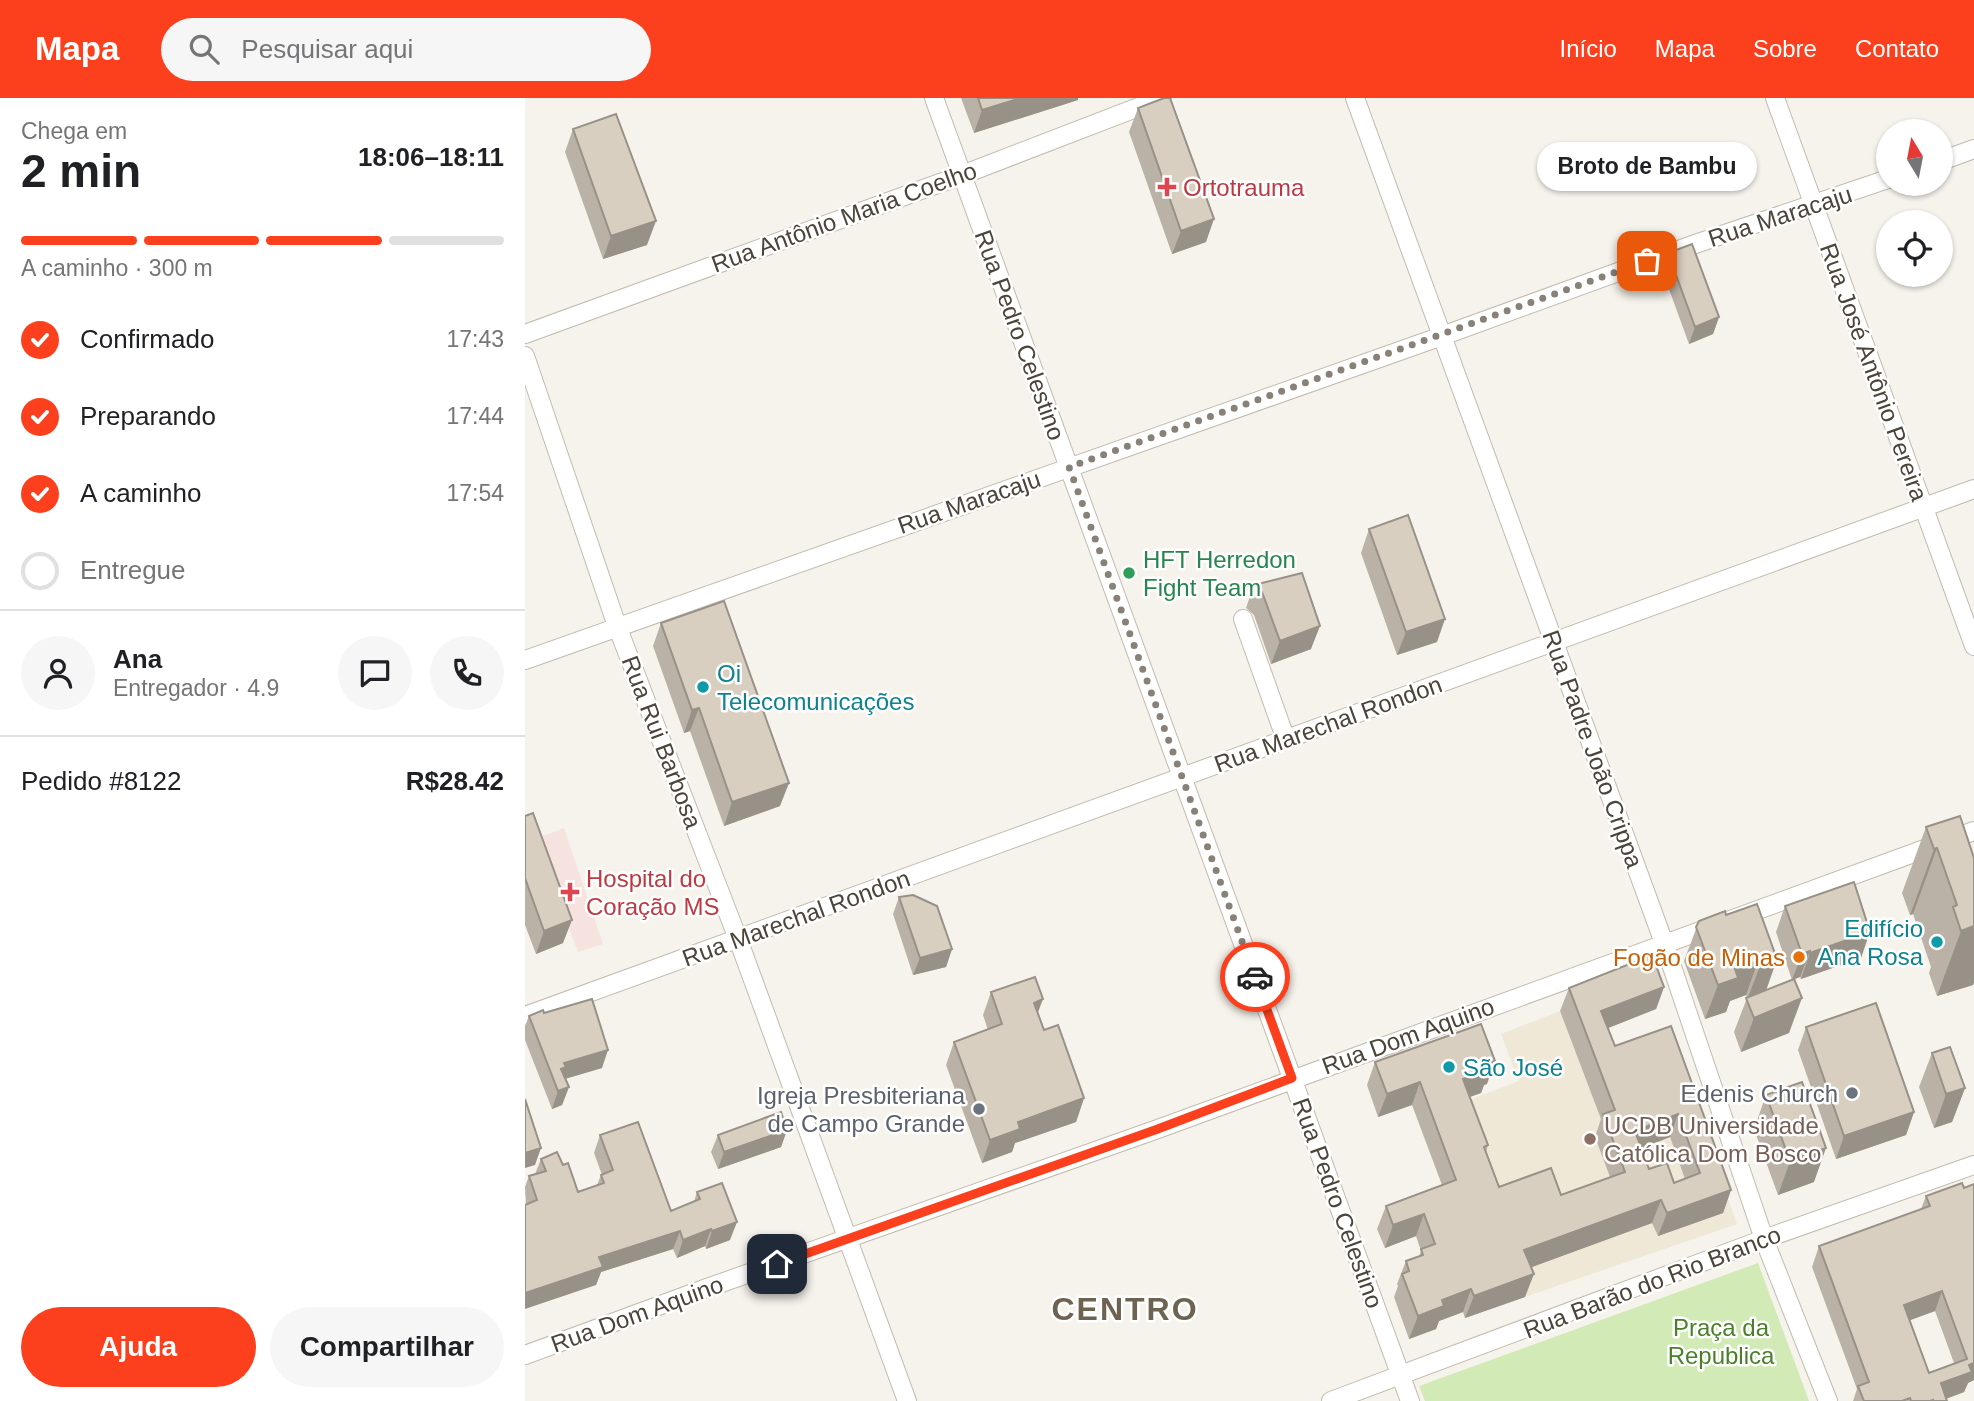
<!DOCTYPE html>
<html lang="pt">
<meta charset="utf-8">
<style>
:root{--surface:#fff;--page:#f6f6f6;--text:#202124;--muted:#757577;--line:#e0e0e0;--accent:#fc3f1d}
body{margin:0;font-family:Helvetica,sans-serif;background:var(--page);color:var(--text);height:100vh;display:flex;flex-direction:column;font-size:26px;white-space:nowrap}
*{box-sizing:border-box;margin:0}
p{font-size:23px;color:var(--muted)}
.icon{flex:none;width:38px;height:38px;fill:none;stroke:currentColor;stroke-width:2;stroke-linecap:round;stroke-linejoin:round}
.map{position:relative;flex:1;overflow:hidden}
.details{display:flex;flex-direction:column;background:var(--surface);width:525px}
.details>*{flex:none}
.needle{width:46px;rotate:350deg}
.controls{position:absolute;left:1351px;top:21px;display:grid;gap:14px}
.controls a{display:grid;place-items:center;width:77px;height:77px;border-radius:50%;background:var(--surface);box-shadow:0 2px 5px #0004;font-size:35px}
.pin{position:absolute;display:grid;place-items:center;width:60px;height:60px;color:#fff;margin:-30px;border-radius:14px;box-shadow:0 4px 10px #0006}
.courier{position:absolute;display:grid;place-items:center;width:70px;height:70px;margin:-35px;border:5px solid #fc3f1d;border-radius:50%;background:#fff;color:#222;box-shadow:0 2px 9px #0007}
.bubble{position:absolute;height:49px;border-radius:24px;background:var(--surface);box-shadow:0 2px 5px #0004;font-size:23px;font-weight:800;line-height:49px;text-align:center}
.head em{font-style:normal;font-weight:800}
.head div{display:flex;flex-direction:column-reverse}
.head{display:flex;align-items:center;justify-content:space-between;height:119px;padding:0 21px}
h1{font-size:46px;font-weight:800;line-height:52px}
.bar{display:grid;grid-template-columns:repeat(4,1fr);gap:10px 7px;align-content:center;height:84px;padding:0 21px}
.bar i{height:9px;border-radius:5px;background:var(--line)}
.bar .current{background:var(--accent)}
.bar p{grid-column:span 4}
.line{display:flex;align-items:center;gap:18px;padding:0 21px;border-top:2px solid var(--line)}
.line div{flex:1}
.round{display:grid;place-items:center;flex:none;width:74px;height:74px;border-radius:37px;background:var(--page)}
ol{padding:0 21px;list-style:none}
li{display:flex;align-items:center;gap:21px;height:77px}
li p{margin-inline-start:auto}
li .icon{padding:7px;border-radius:50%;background:var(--accent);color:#fff;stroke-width:4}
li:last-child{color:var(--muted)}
li i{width:38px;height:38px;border:4px solid var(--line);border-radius:50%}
.action{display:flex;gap:14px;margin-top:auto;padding:14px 21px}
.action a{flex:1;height:80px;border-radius:42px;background:var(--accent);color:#fff;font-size:28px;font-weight:800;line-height:80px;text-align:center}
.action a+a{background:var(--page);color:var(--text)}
header{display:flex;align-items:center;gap:42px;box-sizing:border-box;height:98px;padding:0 35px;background:var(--accent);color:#fff}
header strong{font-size:33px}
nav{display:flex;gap:38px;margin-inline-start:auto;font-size:24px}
.search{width:490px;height:63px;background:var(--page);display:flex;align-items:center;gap:18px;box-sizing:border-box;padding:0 24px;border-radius:38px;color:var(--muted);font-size:26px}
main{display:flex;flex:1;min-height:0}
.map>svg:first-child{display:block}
</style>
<header>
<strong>Mapa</strong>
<div class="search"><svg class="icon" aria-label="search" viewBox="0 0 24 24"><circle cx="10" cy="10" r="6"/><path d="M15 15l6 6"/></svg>Pesquisar aqui</div>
<nav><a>Início</a><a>Mapa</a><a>Sobre</a><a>Contato</a></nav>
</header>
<main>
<section class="details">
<div class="head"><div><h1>2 min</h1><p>Chega em</p></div><em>18:06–18:11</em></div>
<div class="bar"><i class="current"></i><i class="current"></i><i class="current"></i><i></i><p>A caminho · 300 m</p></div>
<ol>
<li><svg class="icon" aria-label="check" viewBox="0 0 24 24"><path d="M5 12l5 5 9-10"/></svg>Confirmado<p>17:43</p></li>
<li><svg class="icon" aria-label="check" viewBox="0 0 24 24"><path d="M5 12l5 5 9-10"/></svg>Preparando<p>17:44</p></li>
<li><svg class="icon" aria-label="check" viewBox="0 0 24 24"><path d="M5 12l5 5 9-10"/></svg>A caminho<p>17:54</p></li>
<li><i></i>Entregue</li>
</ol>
<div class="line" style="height:126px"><a class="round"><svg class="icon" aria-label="person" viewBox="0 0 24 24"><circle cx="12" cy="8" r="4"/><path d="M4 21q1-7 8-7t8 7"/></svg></a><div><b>Ana</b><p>Entregador · 4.9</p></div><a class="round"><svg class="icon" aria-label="chat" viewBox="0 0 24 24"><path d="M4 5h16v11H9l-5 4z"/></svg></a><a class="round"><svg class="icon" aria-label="phone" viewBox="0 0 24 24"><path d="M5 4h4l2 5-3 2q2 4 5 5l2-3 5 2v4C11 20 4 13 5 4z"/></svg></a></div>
<div class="line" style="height:91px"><div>Pedido #8122</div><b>R$28.42</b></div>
<div class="action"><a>Ajuda</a><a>Compartilhar</a></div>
</section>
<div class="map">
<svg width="1449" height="1303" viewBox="0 0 1449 1303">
<rect width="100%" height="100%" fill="#f6f3ec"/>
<!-- education -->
<path fill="#efe8d6" d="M1035 913 1054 959 1143 936 1212 1126 1000 1199 936 1005 994 983 976 936Z"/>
<!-- medical -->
<path fill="#f6e3e0" d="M39 730 78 846 53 854 10 741Z"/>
<!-- park -->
<path fill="#d2eab5" d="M1233 1165 1284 1303H900L894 1288Z"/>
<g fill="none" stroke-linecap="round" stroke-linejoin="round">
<!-- minor casing -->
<g stroke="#c2bbae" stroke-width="20">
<path id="minor" d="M409 0 885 1303
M830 0 1139 845 1239 1141 1303 1303
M1250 0 1449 548
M1416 63 1449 51
M0 236 437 77 637 0
M0 258 92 528 213 841 382 1303
M718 521 761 642
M0 562 917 238 1173 145 1363 81
M0 918 1449 391
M0 1257 182 1190 630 1032 1449 733
M806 1303 1239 1141 1449 1067"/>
</g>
<!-- minor -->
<use href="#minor" stroke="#fff" stroke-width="18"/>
</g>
<!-- wall -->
<path fill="#bab2a6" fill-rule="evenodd" d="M436 0H553V2L449 35Z
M613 10 681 144 647 156 604 34Z
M48 31 122 147 78 161 40 54Z
M1143 155 1194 219 1188 236 1164 246 1137 172Z
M844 431 912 544 872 557 836 455Z
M777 475 786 551 746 566 729 517 721 510 729 487Z
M136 525 255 708 199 728 165 633 159 635 128 548Z
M0 718 38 845 11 856 0 827Z
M1401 729 1449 760V884L1448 887 1412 898 1404 875 1406 869 1388 816 1385 817 1377 795Z
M374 799 427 851 421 869 388 877 368 816Z
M1260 808 1336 860 1276 881 1275 879 1267 882 1251 834Z
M1201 817 1252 861 1241 893 1264 935 1216 954 1209 934 1222 900 1221 897 1205 903 1201 914 1180 921 1159 863 1174 823Z
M1139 889 1131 911 1083 930 1090 948 1146 928 1206 1092 1198 1115 1133 1138 1127 1125 1006 1169 1000 1199 940 1220 938 1214 914 1223 911 1231 884 1241 869 1199 873 1188 872 1186 881 1163 894 1158 896 1153 891 1138 860 1150 852 1131 861 1108 917 1087 887 1007 853 1019 842 987 850 964 962 986 959 987 956 995 945 999 963 1047 961 1054 974 1089 1036 1097 1085 1079 1070 1039 1076 1021 1035 913 1044 890ZM1145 1039 1160 1081 1149 1085 1124 1071 1116 1050Z
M466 894 513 915 519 932 559 1000 551 1024 490 1045 487 1054 457 1065 421 967 429 944 463 932 458 917Z
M19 915 77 970 40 981 44 989 37 1007 27 1011 0 942V928L4 918Z
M1281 929 1389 1014 1381 1037 1311 1061 1273 952Z
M1407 955 1440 990 1427 1024 1409 1030 1394 989Z
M1241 997 1289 1084 1253 1097 1229 1031Z
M262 1032 256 1049 193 1071 186 1054 193 1037Z
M75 1037 146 1113 169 1104 172 1094 205 1142 181 1151 180 1148 152 1160 148 1151 76 1174 71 1187 1 1107 0 1089 4 1078 10 1076 16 1061 38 1067 53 1094 72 1087 76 1077H77L69 1055Z
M1449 1086V1282L1443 1285 1439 1294 1421 1301 1422 1303H1328L1332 1291 1287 1169 1294 1148 1396 1111 1401 1098 1439 1090ZM1410 1213 1429 1265 1404 1275 1385 1222Z"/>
<!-- shaded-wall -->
<path fill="#979187" d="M496 0H553V2L449 35 457 12Z
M689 121 681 144 647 156 656 133Z
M131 123 122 147 78 161 86 138Z
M1194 219 1188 236 1164 246 1170 229Z
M920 521 912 544 872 557 881 534Z
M795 528 786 551 746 566 755 543Z
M174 610 165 633 159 635 167 612Z
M264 685 255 708 199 728 207 704Z
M1412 750 1388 816 1385 817 1409 751Z
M47 822 38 845 11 856 19 833Z
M1449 828V884L1448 887 1412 898 1436 833Z
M1345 834 1336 860 1276 881 1285 855Z
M427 851 421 869 388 877 395 860Z
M1285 853 1275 879 1267 882 1277 856Z
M1252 861 1240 895 1222 902 1235 868Z
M1233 863 1221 897 1205 903 1201 914 1180 921 1193 887 1210 871Z
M1139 889 1131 911 1068 936 1076 913Z
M1277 900 1264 935 1216 954 1229 920Z
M518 901 509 925V905Z
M83 952 77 970 36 982 34 987 30 988 39 965Z
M970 963 962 986 959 987 956 995 930 1004 938 981 962 966Z
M895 984 887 1007 853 1019 862 996Z
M44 989 37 1007 27 1011 33 993Z
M1440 990 1427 1024 1409 1030 1421 996Z
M559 1000 551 1024 490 1045 487 1054 457 1065 465 1042 493 1024Z
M1389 1014 1381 1037 1311 1061 1319 1038Z
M1153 1016 1145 1039 1102 1056 1110 1033Z
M262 1032 256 1049 193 1071 199 1054Z
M16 1050 10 1067 0 1070V1055Z
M1301 1050 1289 1084 1253 1097 1265 1063Z
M1206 1092 1198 1115 1133 1138 1142 1115Z
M1136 1102 1127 1125 991 1175 999 1152Z
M899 1116 891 1138 860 1150 868 1127Z
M212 1124 205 1142 181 1151 187 1133Z
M186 1131 180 1148 152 1160 158 1142Z
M155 1133 148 1151 76 1174 71 1187 0 1211V1195L74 1159Z
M1009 1176 1000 1199 940 1220 949 1198Z
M946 1191 938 1214 914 1223 911 1231 884 1241 893 1218 917 1202Z
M1417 1193 1410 1213 1372 1227 1379 1207Z
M1449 1265V1282L1443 1285 1439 1294 1415 1303 1416 1285 1444 1267Z"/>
<!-- building -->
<path fill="#d8cfc1" stroke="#979187" stroke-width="2" fill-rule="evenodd" d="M453 0H496L457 12Z
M639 0H645L689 121 656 133 613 10Z
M91 16 131 123 86 138 48 31Z
M1167 146 1194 219 1170 229 1143 155Z
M883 417 920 521 881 534 844 431Z
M777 475 795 528 755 543 737 494 729 487Z
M199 503 264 685 207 704 174 610 167 612 136 525Z
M8 715 47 822 19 833 0 780V718Z
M1435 718 1449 760V828L1436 833 1428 809 1432 807 1412 750 1409 751 1401 729Z
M1329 784 1345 834 1285 855V853L1277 856 1260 808Z
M388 797 412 808 427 851 395 860 374 799Z
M1232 806 1252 861 1235 868 1233 863 1210 871 1213 880 1193 887 1171 829 1174 823 1200 813 1201 817Z
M1127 857 1139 889 1076 913 1090 948 1146 928 1206 1092 1142 1115 1136 1102 999 1152 1009 1176 949 1198 946 1191 917 1202 919 1208 893 1218 877 1176 884 1173 881 1163 898 1157 896 1151 910 1146 899 1116 868 1127 861 1108 931 1082 895 984 862 996 850 964 956 926 970 963 962 966 965 972 938 981 963 1047 959 1049 974 1089 1026 1070 1036 1097 1100 1074 1078 1016 1090 1012 1044 890ZM1153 1016 1175 1075 1149 1085 1142 1065 1124 1071 1110 1033Z
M510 879 518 901 509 905 519 932 533 927 559 1000 493 1024 495 1031 465 1042 429 944 477 926 466 894Z
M1269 881 1277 900 1229 920 1221 900Z
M67 901 83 952 39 965 41 969 36 971 44 989 33 993 4 918 18 912 19 915Z
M1351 905 1389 1014 1319 1038 1281 929Z
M1425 949 1440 990 1421 996 1407 955Z
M1277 984 1301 1050 1265 1063 1241 997Z
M0 1001 16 1050 0 1055Z
M256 1014 262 1032 199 1054 193 1037Z
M113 1024 146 1113 175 1101 172 1094 197 1085 212 1124 187 1133 186 1131 158 1142 155 1133 74 1159 78 1169 0 1195V1107L12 1102 4 1078 21 1073 16 1061 32 1054 38 1067 43 1065 53 1094 79 1085 76 1077 88 1072 75 1037Z
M1437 1085 1439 1090 1449 1086V1265L1444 1267 1447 1274 1416 1285 1422 1303H1408V1302L1405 1303H1386L1385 1300 1377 1303H1339L1333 1288 1344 1284 1294 1148 1405 1108 1401 1098ZM1417 1193 1442 1261 1404 1275 1379 1207Z"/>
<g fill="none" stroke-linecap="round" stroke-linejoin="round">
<!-- done -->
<path stroke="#878178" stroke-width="7" stroke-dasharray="0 12.6" d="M730 879 544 369 1122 163"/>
<!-- route -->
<path stroke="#fc3f1d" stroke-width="9" d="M252 1166 630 1032 767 980 730 879"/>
</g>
<!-- markers -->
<g fill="#e0444e" stroke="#fff" stroke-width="2.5">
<path d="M638.5 78.5h7v7h7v7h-7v7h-7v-7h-7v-7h7z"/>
<path d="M41.5 783.5h7v7h7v7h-7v7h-7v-7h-7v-7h7z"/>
</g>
<circle fill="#2e9e5b" stroke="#fff" stroke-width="2.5" cx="604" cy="475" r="7"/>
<g fill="#0f9aa8" stroke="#fff" stroke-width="2.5">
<circle cx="178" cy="589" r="7"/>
<circle cx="1412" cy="844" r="7"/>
<circle cx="924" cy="969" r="7"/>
</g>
<circle fill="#e8710a" stroke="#fff" stroke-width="2.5" cx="1274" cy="859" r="7"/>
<g fill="#6b7280" stroke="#fff" stroke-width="2.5">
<circle cx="1327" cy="995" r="7"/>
<circle cx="454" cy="1011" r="7"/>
</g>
<circle fill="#8d6e63" stroke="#fff" stroke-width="2.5" cx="1065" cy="1041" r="7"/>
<g text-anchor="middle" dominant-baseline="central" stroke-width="5" stroke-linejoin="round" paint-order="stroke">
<!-- health labels -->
<g font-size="24" fill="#be3a42" stroke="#fff" text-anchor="start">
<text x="658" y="89">Ortotrauma</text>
<text x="61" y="780">Hospital do<tspan x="61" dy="28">Coração MS</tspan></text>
</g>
<!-- street labels -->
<g font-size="24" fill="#4b4439" stroke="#fff">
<text transform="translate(1255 118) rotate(-18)">Rua Maracaju</text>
<text transform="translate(319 119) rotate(-20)">Rua Antônio Maria Coelho</text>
<text transform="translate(495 237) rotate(70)">Rua Pedro Celestino</text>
<text transform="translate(1349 274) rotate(70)">Rua José Antônio Pereira</text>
<text transform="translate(444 404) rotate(-19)">Rua Maracaju</text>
<text transform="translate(803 626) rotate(-20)">Rua Marechal Rondon</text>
<text transform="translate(137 644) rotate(69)">Rua Rui Barbosa</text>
<text transform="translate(1068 651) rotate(70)">Rua Padre João Crippa</text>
<text transform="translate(271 820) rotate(-20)">Rua Marechal Rondon</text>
<text transform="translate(883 938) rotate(-20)">Rua Dom Aquino</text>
<text transform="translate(813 1105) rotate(70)">Rua Pedro Celestino</text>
<text transform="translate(1127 1184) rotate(-21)">Rua Barão do Rio Branco</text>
<text transform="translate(112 1216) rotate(-20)">Rua Dom Aquino</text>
</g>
<!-- leisure labels -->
<g font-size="24" fill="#27864d" stroke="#fff" text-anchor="start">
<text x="618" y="461">HFT Herredon<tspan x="618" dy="28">Fight Team</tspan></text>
</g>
<!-- culture labels -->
<g font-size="24" fill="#0d838f" stroke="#fff" text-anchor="start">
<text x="192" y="575">Oi<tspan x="192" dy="28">Telecomunicações</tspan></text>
<text x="1398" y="830" text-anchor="end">Edifício<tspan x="1398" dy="28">Ana Rosa</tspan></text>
<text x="938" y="969">São José</text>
</g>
<!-- food labels -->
<g font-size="24" fill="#c56008" stroke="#fff" text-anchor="end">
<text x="1260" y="859">Fogão de Minas</text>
</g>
<!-- worship labels -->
<g font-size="24" fill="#5b616d" stroke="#fff" text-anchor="end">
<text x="1313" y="995">Edenis Church</text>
<text x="440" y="997">Igreja Presbiteriana<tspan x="440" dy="28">de Campo Grande</tspan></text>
</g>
<!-- education labels -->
<g font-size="24" fill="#785e54" stroke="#fff" text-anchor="start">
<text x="1079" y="1027">UCDB Universidade<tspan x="1079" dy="28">Católica Dom Bosco</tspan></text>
</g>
<!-- park labels -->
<g font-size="24" fill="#4a7f2a" stroke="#fff">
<text x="1196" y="1229">Praça da<tspan x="1196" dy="28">Republica</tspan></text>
</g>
<!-- district labels -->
<g font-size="32" font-weight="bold" letter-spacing="2" fill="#6e6250" stroke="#fff">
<text x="600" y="1211">CENTRO</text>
</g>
</g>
</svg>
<div class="controls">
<a><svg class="needle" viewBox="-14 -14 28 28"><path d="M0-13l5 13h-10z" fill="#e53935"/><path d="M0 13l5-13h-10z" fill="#757577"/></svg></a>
<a><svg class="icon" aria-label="locate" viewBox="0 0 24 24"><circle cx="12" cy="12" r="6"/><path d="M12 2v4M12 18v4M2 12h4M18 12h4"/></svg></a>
</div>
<div class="pin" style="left:1122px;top:163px;background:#ea580c"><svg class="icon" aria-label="bag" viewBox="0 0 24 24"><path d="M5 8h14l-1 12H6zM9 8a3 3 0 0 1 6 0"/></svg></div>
<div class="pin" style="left:252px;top:1166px;background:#1f2937"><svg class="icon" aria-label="home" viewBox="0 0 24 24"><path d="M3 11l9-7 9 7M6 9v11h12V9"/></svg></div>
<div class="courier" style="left:730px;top:879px"><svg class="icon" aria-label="car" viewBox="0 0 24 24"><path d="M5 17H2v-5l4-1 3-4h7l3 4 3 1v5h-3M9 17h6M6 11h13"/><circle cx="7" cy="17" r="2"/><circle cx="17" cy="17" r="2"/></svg></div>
<div class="bubble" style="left:1012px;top:44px;width:220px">Broto de Bambu</div>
</div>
</main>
